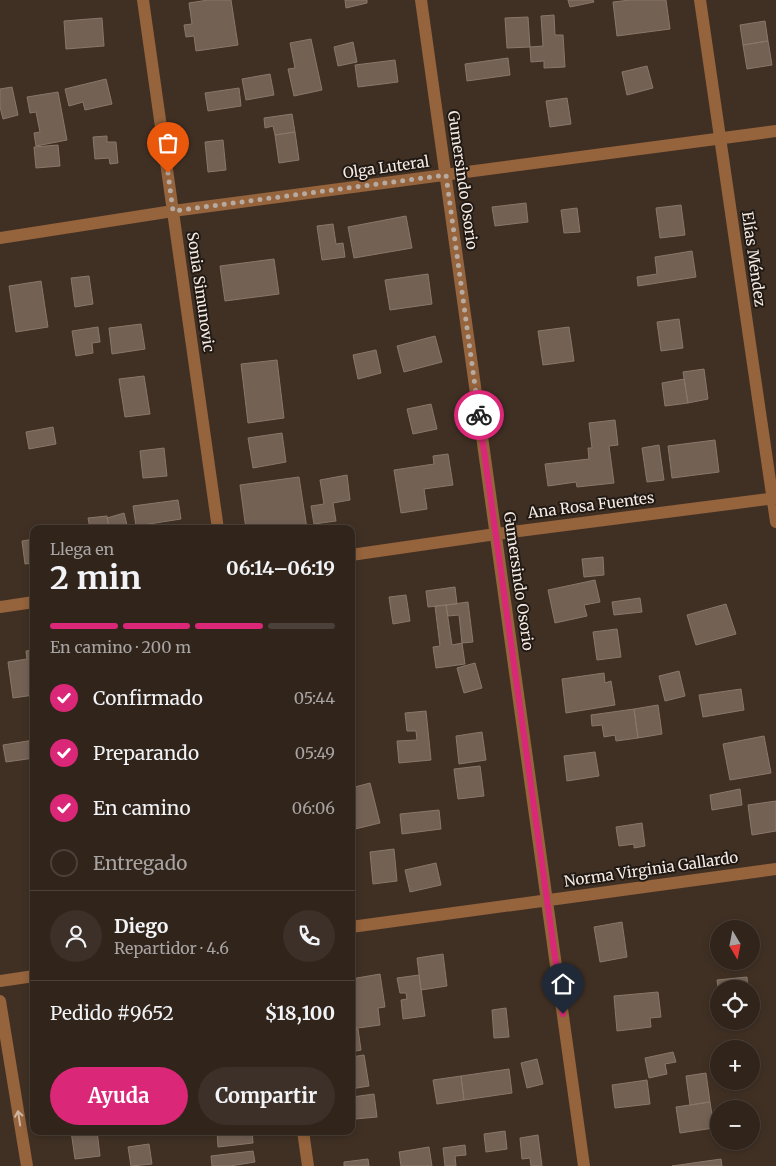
<!DOCTYPE html>
<html lang="es">
<meta charset="utf-8">
<style>
:root{--surface:#30241b;--page:#3c3028;--text:#f1f3f6;--muted:#a8a4a3;--line:#4b413a;--accent:#db2777}
body{margin:0;font-family:Merriweather,serif;background:var(--page);color:var(--text);height:100vh;display:flex;flex-direction:column;font-size:19px;white-space:nowrap}
*{box-sizing:border-box;margin:0}
p{font-size:16px;color:var(--muted)}
.icon{flex:none;width:28px;height:28px;fill:none;stroke:currentColor;stroke-width:2;stroke-linecap:round;stroke-linejoin:round}
.map{position:relative;flex:1;overflow:hidden}
.side{position:absolute;left:30px;top:525px;width:325px;height:610px;display:flex;flex-direction:column;background:var(--surface);border-radius:10px;box-shadow:0 2px 8px #0003,0 0 0 1px var(--line)}
.side>*{flex:none}
.needle{width:32px;rotate:170deg}
.fabs{position:absolute;left:710px;top:920px;display:grid;gap:10px}
.fabs a{display:grid;place-items:center;width:50px;height:50px;border-radius:50%;background:var(--surface);box-shadow:0 2px 8px #0003,0 0 0 1px var(--line);font-size:25px}
.pin{position:absolute;display:grid;place-items:center;width:42px;height:42px;color:#fff;margin:-51px -21px;border-radius:50% 50% 50% 0;rotate:-45deg;box-shadow:0 0 5px #0007}
.pin .icon{rotate:45deg}
.courier{position:absolute;display:grid;place-items:center;width:50px;height:50px;margin:-25px;border:4px solid #db2777;border-radius:50%;background:#fff;color:#222;box-shadow:0 1px 6px #0007}
.head em{font-style:normal;font-weight:700}
.head div{display:flex;flex-direction:column-reverse}
.head{display:flex;align-items:center;justify-content:space-between;height:85px;padding:0 20px}
h1{font-size:32px;font-weight:700;line-height:38px}
.bar{display:grid;grid-template-columns:repeat(4,1fr);gap:8px 5px;align-content:center;height:60px;padding:0 20px}
.bar i{height:6px;border-radius:4px;background:var(--line)}
.bar .current{background:var(--accent)}
.bar p{grid-column:span 4}
.line{display:flex;align-items:center;gap:12px;padding:0 20px;border-top:1px solid var(--line)}
.line div{flex:1}
.round{display:grid;place-items:center;flex:none;width:52px;height:52px;border-radius:26px;background:var(--page)}
ol{padding:0 20px;list-style:none}
li{display:flex;align-items:center;gap:15px;height:55px}
li p{margin-inline-start:auto}
li .icon{padding:5px;border-radius:50%;background:var(--accent);color:#fff;stroke-width:4}
li:last-child{color:var(--muted)}
li i{width:28px;height:28px;border:2px solid var(--line);border-radius:50%}
.primary-button{display:flex;gap:10px;margin-top:auto;padding:10px 20px}
.primary-button a{flex:1;height:58px;border-radius:30px;background:var(--accent);color:#fff;font-size:20px;font-weight:700;line-height:58px;text-align:center}
.primary-button a+a{background:var(--page);color:var(--text)}
.map>svg:first-child{display:block}
</style>
<div class="map">
<svg width="776" height="1166" viewBox="0 0 776 1166">
<rect width="100%" height="100%" fill="#403024"/>
<!-- building -->
<path fill="#736154" stroke="#897769" d="M208 0H231L238 45 196 51 194 36 186 37 184 25 192 24 189 3Z
M345 0H367V3L346 8Z
M568 0H593L594 2 570 7Z
M630 0H666L670 29 617 36 613 2Z
M554 15 555 35H563L565 67 544 68V61L531 62 530 47 543 46 541 16Z
M528 17 530 47 507 48 505 18Z
M102 18 104 46 66 49 64 21Z
M765 21 768 41 743 45 740 25Z
M311 39 322 90 294 96 288 69 295 68 290 43Z
M768 41 772 65 747 69 743 45Z
M353 42 357 62 338 66 334 47Z
M508 58 510 75 467 81 465 64Z
M395 60 398 82 358 87 355 65Z
M647 66 653 88 627 95 622 72Z
M270 74 274 95 246 100 242 79Z
M106 79 112 104 85 110 83 102 69 106 65 89Z
M12 87 18 115 3 119 0 107V89Z
M239 88 241 106 208 111 205 93Z
M58 92 67 140 36 146 34 133 40 132 36 112 30 113 27 97Z
M567 98 571 124 550 127 546 101Z
M292 114 295 132 275 135 273 126 265 128 264 118Z
M295 132 299 160 279 163 275 135Z
M107 136V142H116L118 163 110 164 109 158 95 159 93 137Z
M223 140 226 170 208 172 205 142Z
M58 145 60 166 36 168 34 147Z
M526 203 528 222 495 226 492 207Z
M681 205 685 235 660 238 656 208Z
M577 208 580 232 564 233 561 210Z
M406 216 412 248 354 258 348 227Z
M333 224 336 244 343 243 345 257 322 260 317 226Z
M692 251 696 277 638 286 637 277 657 274 655 257Z
M274 259 279 294 225 301 220 266Z
M428 274 432 304 390 310 385 280Z
M89 276 93 304 75 307 71 278Z
M41 281 48 327 16 332 9 286Z
M679 319 683 348 661 351 657 322Z
M141 324 145 349 112 354 109 328Z
M98 327 100 342 92 343 93 353 76 356 72 331Z
M569 327 574 361 543 365 538 331Z
M435 336 442 362 404 372 397 346Z
M376 350 381 373 358 379 353 355Z
M277 360 284 418 248 423 241 364Z
M704 369 708 399 688 403 683 372Z
M144 376 150 414 125 417 119 379Z
M684 379 688 403 665 406 662 383Z
M431 404 437 429 413 434 407 409Z
M615 420 618 445 609 446 614 483 577 487 576 482 548 486 545 464 589 459 588 448H592L589 423Z
M53 427 56 444 29 449 26 432Z
M282 433 286 462 253 468 248 438Z
M715 440 719 472 672 478 668 446Z
M659 445 664 480 647 482 642 448Z
M164 448 167 476 143 478 140 451Z
M448 454 453 485 424 489 427 509 401 513 394 470 434 464 433 456Z
M347 475 350 500 333 503 336 521 314 524 311 506 324 504 320 480Z
M299 477 307 529H286L285 525 277 526V529H246L240 485Z
M178 500 181 519 136 526 133 506Z
M124 513 128 529H110L107 518Z
M107 516 109 529H90L88 518Z
M34 539V563L25 564 22 541Z
M603 557 604 575 584 577 582 559Z
M595 580 600 602 584 605 587 616 555 623 548 590Z
M455 587 457 604 428 607 426 591Z
M406 595 410 621 393 624 389 597Z
M640 598 642 612 614 615 612 602Z
M468 602 473 642 462 643 459 615 448 616 446 605Z
M726 604 736 634 696 645 687 615Z
M446 605 452 645 462 643 465 664 436 668 433 647 440 646 435 606Z
M617 629 621 657 597 660 593 632Z
M34 650V695L13 698 8 662 27 659 26 651Z
M475 663 482 688 464 693 457 668Z
M679 671 685 696 665 701 659 676Z
M604 673 605 683 611 681 615 705 566 713 562 679Z
M741 689 744 710 703 717 699 695Z
M658 705 662 734 638 738 634 709Z
M634 709 638 738 616 741 615 735 604 737 602 725 592 726 591 715Z
M426 711 431 760 399 763 397 741 417 740 416 731H407L405 713Z
M482 732 486 760 459 764 456 736Z
M764 736 771 773 730 780 723 744Z
M34 740V758L6 762 3 745Z
M595 752 599 776 567 781 564 756Z
M480 766 484 796 458 799 454 769Z
M370 783 380 823 351 830V788Z
M740 789 742 805 712 810 710 795Z
M776 801V831L752 835 748 805Z
M439 810 441 829 402 834 400 814Z
M642 823 645 846 634 848V844L619 846 616 827Z
M394 849 397 881 373 884 370 852Z
M436 863 441 885 410 892 405 870Z
M622 922 627 957 600 962 594 927Z
M443 954 447 986 421 990 417 958Z
M380 974 385 1007 378 1008 380 1025 351 1029V979Z
M419 975 425 1016 403 1019 401 1000 407 999 406 993H400L397 978Z
M747 977 748 989H719V994L717 980Z
M658 992 661 1017 650 1018 651 1027 617 1031 614 996Z
M506 1008 509 1037 494 1038 492 1010Z
M358 1029 361 1050 351 1052V1030Z
M743 1041 745 1049H721V1046Z
M673 1052 676 1062 665 1064 667 1074 649 1078 645 1058Z
M364 1055 369 1086 351 1089V1057Z
M537 1059 543 1084 527 1088 521 1063Z
M509 1069 512 1093 464 1100 461 1076Z
M706 1073 710 1102 690 1105 686 1076Z
M461 1076 464 1100 437 1104 433 1080Z
M647 1080 650 1104 615 1108 612 1085Z
M374 1094 377 1117 355 1119 352 1097Z
M710 1102 714 1128 680 1133 676 1107Z
M71 1131H97L100 1156 75 1159Z
M217 1131H252L253 1143 218 1147Z
M505 1131 507 1149 486 1152 484 1134Z
M538 1135 542 1166H531L530 1158 522 1159 520 1138Z
M149 1144 152 1164 131 1166 128 1147Z
M465 1145 466 1155 455 1156 456 1166H445L443 1148Z
M429 1147 432 1166H401L399 1152Z
M253 1151 255 1162 230 1166H212L211 1156Z
M368 1159 369 1166H344V1162Z
M721 1159 722 1166H672Z"/>
<g fill="none" stroke-linecap="round" stroke-linejoin="round">
<!-- street -->
<path stroke="#95633c" stroke-width="12" d="M143 0 218 529
M421 0 584 1166
M700 0 776 522
M0 238 173 211 776 131
M351 555 496 534 776 498
M0 607 34 602
M351 927 776 869
M0 981 34 976
M0 1001 27 1166
M303 1131 308 1166"/>
</g>
<!-- one-way arrows -->
<defs><path id="oneway-shaft" d="M-6 0H5M1.5-3L5.5 0L1.5 3" fill="none" stroke-width="1.6" stroke-linecap="round" stroke-linejoin="round" transform="scale(1.25)"/></defs>
<use stroke="#cfb5a1" href="#oneway-shaft" transform="translate(19 1118) rotate(-99)"/>
<g fill="none" stroke-linecap="round" stroke-linejoin="round">
<!-- done -->
<path stroke="#b6aaa1" stroke-width="5" stroke-dasharray="0 9" d="M168 173 173 211 446 175 479 415"/>
<!-- route -->
<path stroke="#db2777" stroke-width="6" d="M479 415 563 1014"/>
</g>
<g text-anchor="middle" dominant-baseline="central" stroke-width="4" stroke-linejoin="round" paint-order="stroke">
<!-- street labels -->
<g font-size="15" fill="#f6ebe4" stroke="#211a14">
<text transform="translate(386 167) rotate(-8)">Olga Luteral</text>
<text transform="translate(463 180) rotate(82)">Gumersindo Osorio</text>
<text transform="translate(754 259) rotate(82)">Elías Méndez</text>
<text transform="translate(201 292) rotate(82)">Sonia Simunovic</text>
<text transform="translate(591 505) rotate(-7)">Ana Rosa Fuentes</text>
<text transform="translate(519 581) rotate(82)">Gumersindo Osorio</text>
<text transform="translate(651 869) rotate(-8)">Norma Virginia Gallardo</text>
</g>
</g>
</svg>
<div class="fabs">
<a><svg class="needle" viewBox="-14 -14 28 28"><path d="M0-13l5 13h-10z" fill="#e53935"/><path d="M0 13l5-13h-10z" fill="#a8a4a3"/></svg></a>
<a><svg class="icon" aria-label="locate" viewBox="0 0 24 24"><circle cx="12" cy="12" r="6"/><path d="M12 2v4M12 18v4M2 12h4M18 12h4"/></svg></a>
<a>+</a>
<a>−</a>
</div>
<div class="pin" style="left:168px;top:173px;background:#ea580c"><svg class="icon" aria-label="bag" viewBox="0 0 24 24"><path d="M5 8h14l-1 12H6zM9 8a3 3 0 0 1 6 0"/></svg></div>
<div class="pin" style="left:563px;top:1014px;background:#1f2937"><svg class="icon" aria-label="home" viewBox="0 0 24 24"><path d="M3 11l9-7 9 7M6 9v11h12V9"/></svg></div>
<div class="courier" style="left:479px;top:415px"><svg class="icon" aria-label="bike" viewBox="0 0 24 24"><circle cx="6" cy="16" r="4"/><circle cx="18" cy="16" r="4"/><path d="M6 16l4-8h5l3 8M10 8l3 8H6M13 5h3"/></svg></div>
<section class="side">
<div class="head"><div><h1>2 min</h1><p>Llega en</p></div><em>06:14–06:19</em></div>
<div class="bar"><i class="current"></i><i class="current"></i><i class="current"></i><i></i><p>En camino · 200 m</p></div>
<ol>
<li><svg class="icon" aria-label="check" viewBox="0 0 24 24"><path d="M5 12l5 5 9-10"/></svg>Confirmado<p>05:44</p></li>
<li><svg class="icon" aria-label="check" viewBox="0 0 24 24"><path d="M5 12l5 5 9-10"/></svg>Preparando<p>05:49</p></li>
<li><svg class="icon" aria-label="check" viewBox="0 0 24 24"><path d="M5 12l5 5 9-10"/></svg>En camino<p>06:06</p></li>
<li><i></i>Entregado</li>
</ol>
<div class="line" style="height:90px"><a class="round"><svg class="icon" aria-label="person" viewBox="0 0 24 24"><circle cx="12" cy="8" r="4"/><path d="M4 21q1-7 8-7t8 7"/></svg></a><div><b>Diego</b><p>Repartidor · 4.6</p></div><a class="round"><svg class="icon" aria-label="phone" viewBox="0 0 24 24"><path d="M5 4h4l2 5-3 2q2 4 5 5l2-3 5 2v4C11 20 4 13 5 4z"/></svg></a></div>
<div class="line" style="height:65px"><div>Pedido #9652</div><b>$18,100</b></div>
<div class="primary-button"><a>Ayuda</a><a>Compartir</a></div>
</section>
</div>
